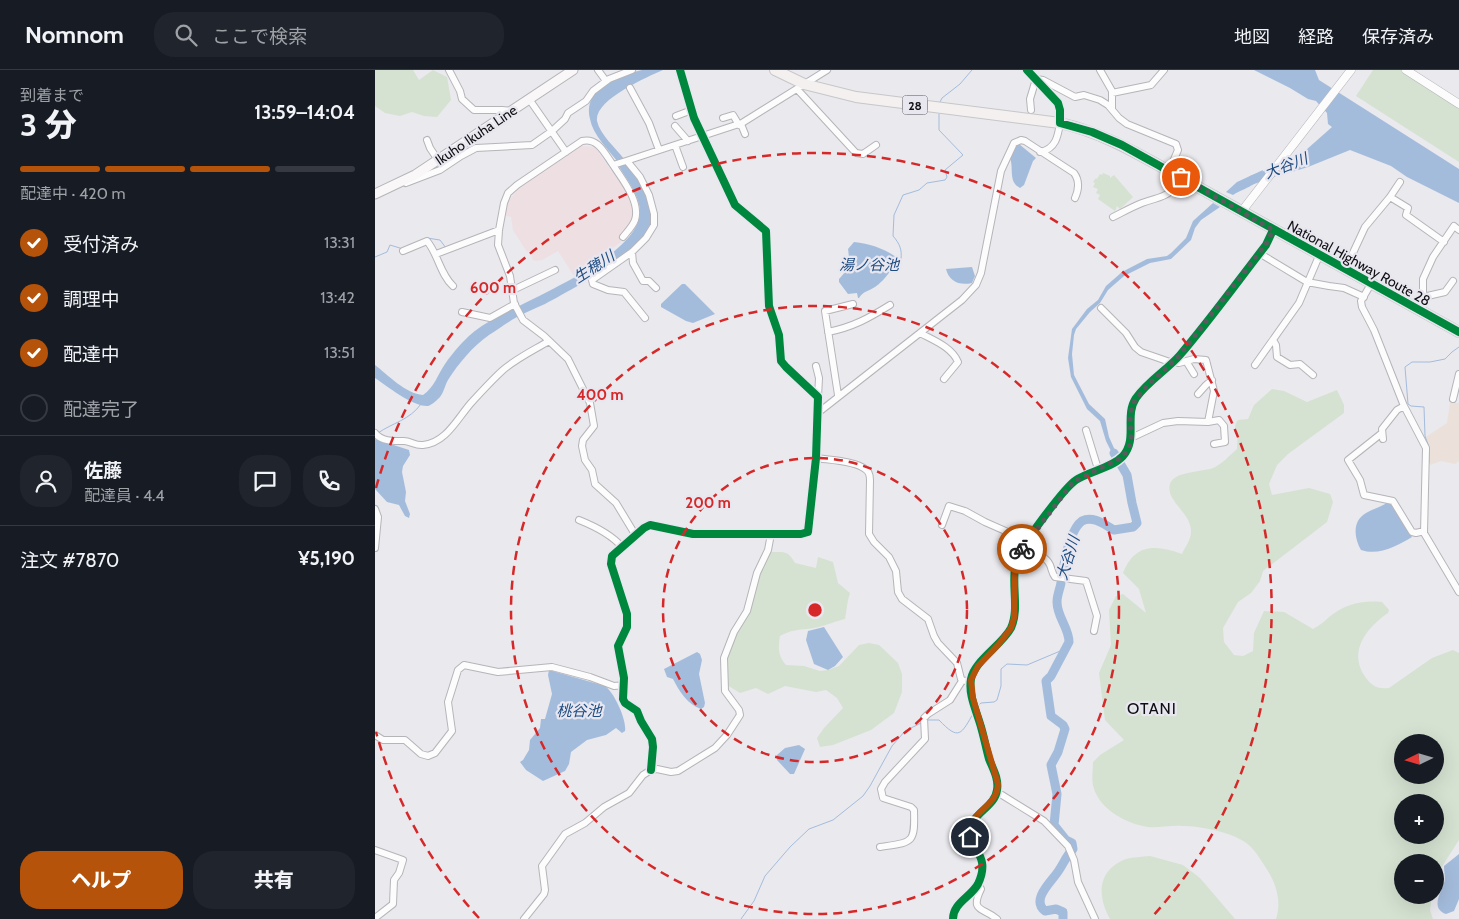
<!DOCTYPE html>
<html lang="ja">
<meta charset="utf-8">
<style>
:root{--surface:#171b24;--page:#20242c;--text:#f1f3f6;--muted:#9ea1a6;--line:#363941;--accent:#b45309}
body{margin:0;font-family:Cabin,"Noto Sans JP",sans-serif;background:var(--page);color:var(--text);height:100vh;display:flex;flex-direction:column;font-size:19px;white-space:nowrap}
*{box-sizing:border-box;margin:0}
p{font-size:16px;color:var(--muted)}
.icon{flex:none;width:28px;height:28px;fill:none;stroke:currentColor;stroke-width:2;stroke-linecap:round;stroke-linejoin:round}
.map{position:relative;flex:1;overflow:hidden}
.drawer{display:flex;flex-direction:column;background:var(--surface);width:375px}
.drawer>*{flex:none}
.needle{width:32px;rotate:265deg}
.controls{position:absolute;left:1019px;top:664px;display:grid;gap:10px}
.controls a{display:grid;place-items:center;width:50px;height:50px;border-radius:50%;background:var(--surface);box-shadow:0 5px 20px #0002;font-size:25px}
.pin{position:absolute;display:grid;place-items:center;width:42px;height:42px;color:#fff;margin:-21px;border:2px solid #fff;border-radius:50%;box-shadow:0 1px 5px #0007}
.courier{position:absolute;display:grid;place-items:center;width:50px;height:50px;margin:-25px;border:4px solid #b45309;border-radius:50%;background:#fff;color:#222;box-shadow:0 1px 6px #0007}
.overview em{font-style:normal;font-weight:800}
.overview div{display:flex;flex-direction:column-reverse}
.overview{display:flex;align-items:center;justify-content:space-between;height:85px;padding:0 20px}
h1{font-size:32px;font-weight:800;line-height:38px}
.bar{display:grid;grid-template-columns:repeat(4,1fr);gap:8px 5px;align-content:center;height:60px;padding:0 20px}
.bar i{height:6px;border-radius:4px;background:var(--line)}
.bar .current{background:var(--accent)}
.bar p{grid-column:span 4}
.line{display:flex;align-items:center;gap:12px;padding:0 20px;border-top:1px solid var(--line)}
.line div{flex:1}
.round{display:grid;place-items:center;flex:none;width:52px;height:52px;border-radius:20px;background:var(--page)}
ol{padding:0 20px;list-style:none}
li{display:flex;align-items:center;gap:15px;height:55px}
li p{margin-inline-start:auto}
li .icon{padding:5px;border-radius:50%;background:var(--accent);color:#fff;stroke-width:4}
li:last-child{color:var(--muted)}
li i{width:28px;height:28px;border:2px solid var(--line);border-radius:50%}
.primary-button{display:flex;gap:10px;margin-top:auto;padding:10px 20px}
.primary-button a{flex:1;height:58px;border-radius:20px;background:var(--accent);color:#fff;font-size:20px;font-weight:800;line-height:58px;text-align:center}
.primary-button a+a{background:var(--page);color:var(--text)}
header{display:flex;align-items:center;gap:30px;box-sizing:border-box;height:70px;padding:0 25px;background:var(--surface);border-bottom:1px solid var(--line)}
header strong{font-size:24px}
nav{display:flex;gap:28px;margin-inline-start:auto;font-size:18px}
.search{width:350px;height:45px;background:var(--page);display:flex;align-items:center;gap:12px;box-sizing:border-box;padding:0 18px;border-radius:20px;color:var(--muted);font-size:19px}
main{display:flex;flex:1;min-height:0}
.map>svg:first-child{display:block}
</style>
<header>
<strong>Nomnom</strong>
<div class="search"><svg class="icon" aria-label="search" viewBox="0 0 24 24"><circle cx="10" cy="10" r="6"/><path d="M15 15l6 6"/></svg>ここで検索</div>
<nav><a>地図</a><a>経路</a><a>保存済み</a></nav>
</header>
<main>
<section class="drawer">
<div class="overview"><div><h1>3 分</h1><p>到着まで</p></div><em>13:59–14:04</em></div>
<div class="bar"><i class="current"></i><i class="current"></i><i class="current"></i><i></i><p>配達中 · 420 m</p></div>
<ol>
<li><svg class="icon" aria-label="check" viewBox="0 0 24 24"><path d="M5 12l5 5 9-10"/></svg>受付済み<p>13:31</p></li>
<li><svg class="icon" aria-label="check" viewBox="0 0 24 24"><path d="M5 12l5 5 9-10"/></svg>調理中<p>13:42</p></li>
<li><svg class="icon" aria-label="check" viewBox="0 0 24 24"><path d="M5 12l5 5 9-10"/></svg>配達中<p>13:51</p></li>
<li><i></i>配達完了</li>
</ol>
<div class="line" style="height:90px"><a class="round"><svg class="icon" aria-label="person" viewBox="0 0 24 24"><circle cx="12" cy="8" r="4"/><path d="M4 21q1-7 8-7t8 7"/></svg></a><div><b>佐藤</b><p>配達員 · 4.4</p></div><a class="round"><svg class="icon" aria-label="chat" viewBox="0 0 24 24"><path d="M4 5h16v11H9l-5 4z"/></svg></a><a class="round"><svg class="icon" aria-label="phone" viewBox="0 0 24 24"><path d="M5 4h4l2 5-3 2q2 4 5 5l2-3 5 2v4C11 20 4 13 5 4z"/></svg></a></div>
<div class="line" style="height:65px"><div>注文 #7870</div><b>¥5,190</b></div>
<div class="primary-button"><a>ヘルプ</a><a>共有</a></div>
</section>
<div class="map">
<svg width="1084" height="849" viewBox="0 0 1084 849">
<rect width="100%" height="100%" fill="#e9e9ee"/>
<!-- commercial -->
<path fill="#ebe1da" d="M1075 333H1084V391L1080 394 1066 391 1055 395V381L1051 367 1072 353Z"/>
<!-- education -->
<path fill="#eedfe3" d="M207 76 220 77 237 102 240 100 255 127 259 147 250 161V169L199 206 183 181 167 190 161 191 158 190 155 181 152 182 138 160 136 147 128 145 129 137 143 119Z"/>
<!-- green -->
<path fill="#d5e2d1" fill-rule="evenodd" d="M0 0H38L44 10 58 0 72 7 76 30 62 47 49 46 37 42 25 46 10 43 0 36Z
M998 0H1026L1084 37V92L981 26Z
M728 103 735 106V108L739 105 758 127 745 139 742 136 740 141 723 129 725 125 721 123 723 119 718 117 720 113 718 112 721 108 722 109 725 104 727 105Z
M897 319 909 321 932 332 962 320 969 335V343L913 384 902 395 894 414 897 425 934 418 955 424 958 432 952 452 888 501 885 511 876 523 863 532 848 558 849 572 859 585 868 586 878 581 879 563 889 541 909 542 938 559C945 555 949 552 954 547 970 534 987 530 1007 532L1014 540 1013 543C991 558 972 583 991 608 998 617 1003 619 1014 618L1057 588 1078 580 1084 583V770L1066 798 1060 814V792H1028V825H1057L1055 840 1058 849H901C907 831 901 813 891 798 885 789 880 779 870 772 855 762 825 756 807 756 796 755 784 758 773 757 752 754 726 740 719 719 716 711 718 700 718 692L725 685 749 670 730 650 724 603 736 575 734 540 741 526 748 524 771 543 764 519 748 503C759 474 781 474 807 484 810 477 816 470 816 462 817 443 790 431 795 414 799 401 828 402 838 398 846 395 855 385 862 379 862 375 863 370 862 365 861 358 858 357 863 350L873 349 879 335ZM1028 672H1060V705H1028ZM1028 732H1060V765H1028Z
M395 482C409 482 413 480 420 493L441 498 443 487 458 492 463 513 475 523 473 530 470 549C461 551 455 554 447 556 432 561 421 557 405 566 403 577 403 586 411 595L429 596 445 601 453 600 464 596 484 575 494 573 504 575 523 593 527 604V622L519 643 496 660 458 675 445 677 442 668 449 658 468 638 462 628 451 620 441 622 410 616 393 624 381 618 365 623 352 615V586L363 562 384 503Z
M775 786 808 795 825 808 860 849H735C722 826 722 800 751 789 758 787 767 787 775 786Z"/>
<!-- water -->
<path fill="#a4bcdc" d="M267 0H288C272 7 219 30 222 51 225 65 241 78 249 89L242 91C233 79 218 65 215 49 207 19 244 5 267 0Z
M879 0H940L944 10 1084 99V133L1032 107 1016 96 975 80 933 97 904 106 906 99 911 92 922 88 957 57 953 54 952 43 941 31 933 29 915 18Z
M644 74 661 88 658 91 649 115 645 118C633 112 639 98 635 88L641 75Z
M252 94C262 108 283 136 275 155 265 183 196 220 170 234 161 238 151 242 142 247 133 252 123 259 114 265 98 276 83 294 73 310 70 315 69 322 65 327 62 330 57 335 53 336 38 337 12 316 0 308V295C13 305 31 324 48 325 59 318 63 304 70 294 79 281 91 267 104 258 139 233 267 189 265 140 264 125 251 108 243 95Z
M888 100C884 116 871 117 858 125L851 122 862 112Z
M838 133 845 137 826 150 820 158 816 170 796 189 775 193 749 206 733 220 725 233 715 242 701 259 699 265 697 284 699 305 714 334 730 349 734 367 743 387 740 389 731 371 725 351 712 339 696 307 693 288 697 259 712 239 723 230 731 216 747 202 772 189 792 186 796 183 811 168 818 151Z
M479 172C495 174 508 178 521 187 520 197 509 211 500 217 494 221 488 221 484 228H483L482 223 473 224 464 212V209C474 199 475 192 473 179Z
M597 197 600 206 597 213C584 216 574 211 571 199Z
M307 214H310L340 244 318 253 311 251 286 237V234Z
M0 369 34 380 35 385 28 396 27 402 31 422 30 431 35 444 34 448 30 446 24 435 12 432 0 419Z
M1013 432H1015L1018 438 1037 467C1022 476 1004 486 986 480 979 468 977 451 991 443 998 439 1006 437 1013 432Z
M449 557 468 587 460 596 453 600 439 594 431 570 433 561Z
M322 582 325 584 327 590 324 604 330 633 329 637 326 639C313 635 304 621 298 609L292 607 289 599Z
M174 600 230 616C239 622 252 650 250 661L247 663 241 658 231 665 212 670 196 682 194 694 190 701 168 711 151 700 145 692 148 690 154 680 155 670 165 658 166 649H170L177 624 173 605Z
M424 675 430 679 419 704H415L402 690V685L410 678Z
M1084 784V829L1079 841 1071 844C1055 838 1066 823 1069 813 1071 808 1069 802 1069 796Z"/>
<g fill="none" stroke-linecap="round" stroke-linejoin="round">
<!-- stream -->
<path stroke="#a4bcdc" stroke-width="1" d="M565 32 567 28 585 14 597 0
M52 168 65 170 71 178
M0 187 12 182 15 175 28 179
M521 190 526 189C527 180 525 174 518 166L519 145 528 125 544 120 552 113 570 110 572 107 570 100 588 85 564 60V44
M3 363C17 353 35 350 46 334
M1054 393V377L1050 366 1049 337 1036 336 1033 334 1030 297 1037 292H1055L1070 289 1077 282 1084 277
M602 637 606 633 619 632 622 630 626 616V599L632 594 652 595 690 579
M552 650H564C584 671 586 665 599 642
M366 849 379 831 390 806 415 777 434 759 458 750 488 726 495 716 517 676 530 661 546 653"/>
<!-- river -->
<path stroke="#a4bcdc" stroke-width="9" d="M877 110 916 96
M688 849V842L681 839 670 841C656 830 675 813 682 803 688 795 691 786 698 779L697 773 691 770 679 755 682 724 676 695 683 682 690 659 688 655 676 646 671 611 676 606 694 572C694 558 682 547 682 532 682 525 685 519 686 513 688 498 694 460 707 451 718 445 730 455 739 460L758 457 762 453 757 433 752 405 739 383"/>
<!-- minor casing -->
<g stroke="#b5b5b9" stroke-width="8">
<path id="minor" d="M74 0 85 21 87 29 99 40H127L136 41
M223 0 231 11
M725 0 737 21V38
M255 18 274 53 284 80
M422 19 481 83 488 84 501 75
M737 23 776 15 789 0
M154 29 191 82
M656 40 655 29 661 9 668 10 700 27 709 25 725 30 733 35 744 48 752 54 801 74 803 80 794 101
M301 46 317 40
M348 48 358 45 364 55
M366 54 370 64
M300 56 313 71
M52 70 55 78 63 90
M300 75 308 97
M665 82C681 79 683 66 685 53
M252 91 265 107 274 125 279 144V155L271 168 257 182 217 210 218 214 233 220 249 222 270 248
M238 95C247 109 266 132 260 150 258 156 252 162 248 167
M31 113 65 100 86 86 101 78 157 75 177 61 190 49 193 43 211 31 218 21 234 9 257 0
M1015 127 1025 112
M738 147C748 142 757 137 767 133 789 125 793 129 806 107
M28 181 52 171C63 184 65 204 78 216
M257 182 258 193 268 211H274L281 218
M884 183 932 212 954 216 969 218 989 227
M61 184 124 160
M970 200 990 157 1015 127 1033 138 1031 145 1069 172
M996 214 986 231 987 237 999 260 1029 336 1051 378 1049 463 1084 522
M138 220 180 200
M1048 227 1070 222 1078 211
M726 238 751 263 760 277 766 282 795 292 804 293 819 289 831 290 839 321 833 352 803 351 788 353 756 368
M1041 239 1048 227V209L1058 187 1079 156 1084 160
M87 242 115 248 140 234
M453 262C478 257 494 248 515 235
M545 263C558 270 577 277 583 292L569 309
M898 270 901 275 902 287 915 295 925 294 938 305
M811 291 819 304
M880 295 924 233 944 186
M441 296 444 308 443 327
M823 324 831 315 837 310
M463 325 450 241 478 234
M1078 329 1084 304
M444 342 587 230 601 215 606 203 626 101 639 73 646 70 650 71 699 103C705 111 704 119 700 128
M833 352 844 350 849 356 850 372 839 374
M711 360 723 399
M0 363C7 372 19 371 29 371 35 371 41 376 48 375 71 373 82 349 96 333 106 322 117 310 128 300 142 288 159 280 174 271
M1007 363 973 390 985 410 989 425 1018 431 1037 462 1041 463 1049 461
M1008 369 1007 359 1022 340 1029 336
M441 388C454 390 481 391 490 399 494 401 495 405 495 410L494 464 499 472 514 487 521 501 523 522 527 529 553 549 559 566 563 573 582 593 586 609 587 611 596 610
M0 439 3 447 0 478
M204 450C219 456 236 464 247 477
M567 455 574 436 590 441 610 452 653 471
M261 466 241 433 220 414 217 400 210 390 207 376 208 370 219 356 215 333 193 289 169 266 148 250 139 233 135 206 123 175 124 160 129 133 133 123 142 115 207 71C223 67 230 84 238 95L251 91 367 53 452 0
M645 482C656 482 670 484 675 495 677 500 677 503 680 507L711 511 722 546 719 561
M0 665 8 670H30L46 684 53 686 60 683 77 661 73 632 83 600 89 595 123 602 177 597 215 607 239 616 250 615
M276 700 278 677 277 669 266 651 262 641 250 633 248 629 249 608 243 576 252 557V544L236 494 237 486 269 458 275 455 318 464H426L433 462 441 388 443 327 411 297 406 291 404 265 394 236 391 161 360 135 319 48 305 0
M622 724 627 725 669 751 693 776 699 790 703 812 720 849
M505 777C538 772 540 774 539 740L536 737 508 728 506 719 510 712 550 669 549 648 553 644 575 630 587 611
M0 780 28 790 24 803 19 810 18 834 0 848
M603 813 606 819C595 842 607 837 622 849
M149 849 169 824 170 820 167 796 190 764 210 753 229 737 254 723 268 705 276 700 282 699 296 702 303 701 340 678 352 665 365 645 364 640 350 621 349 588 359 562 372 541 382 503 393 480 396 464
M578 849C578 833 596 827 603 814 617 785 593 778 595 760 598 742 620 737 622 720 624 709 618 699 614 689 611 678 609 667 606 657 602 642 593 625 596 609 599 591 627 575 636 558 646 536 633 508 644 485 650 471 689 418 701 410 715 401 737 398 748 386 763 369 749 346 761 328 773 311 792 300 805 285 835 250 863 211 891 175L898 160"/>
</g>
<!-- tertiary casing -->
<g stroke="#b5b5b9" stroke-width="9">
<path id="tertiary" d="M652 0 683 33 685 40V53
M1031 0 1084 34
M867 141 976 0"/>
</g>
<!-- secondary casing -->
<g stroke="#b5b5b9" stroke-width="11">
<path id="secondary" d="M0 124 40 105 198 0"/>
</g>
<!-- trunk casing -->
<g stroke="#c7c7c9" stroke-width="12">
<path id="trunk" d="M400 0 429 14 481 27 685 53C725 62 758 81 794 101L1084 262"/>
</g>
<!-- minor -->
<use href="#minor" stroke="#fcfcfc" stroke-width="6"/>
<!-- tertiary -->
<use href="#tertiary" stroke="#fcfcfc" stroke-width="8"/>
<!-- secondary -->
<use href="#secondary" stroke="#f9f7f7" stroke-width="9"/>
<!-- trunk -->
<use href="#trunk" stroke="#f4f0f0" stroke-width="10"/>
<!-- cycleway casing -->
<g stroke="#e8e7f0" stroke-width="11">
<path id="cycleway" d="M652 0 683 33 685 40V53L717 62 747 75 1084 262
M276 700 278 677 277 669 266 651 262 641 250 633 248 629 249 608 243 576 252 557V544L236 494 237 486 269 458 275 455 318 464H426L433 462 441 388 443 327 411 297 406 291 404 265 394 236 391 161 360 135 319 48 305 0
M578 849C578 833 596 827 603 814 617 785 593 778 595 760 598 742 620 737 622 720 624 709 618 699 614 689 611 678 609 667 606 657 602 642 593 625 596 609 599 591 627 575 636 558 646 536 633 508 644 485 650 471 689 418 701 410 715 401 737 398 748 386 763 369 749 346 761 328 773 311 792 300 805 285 835 250 863 211 891 175L898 160"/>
</g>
<!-- cycleway -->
<use href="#cycleway" stroke="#00873e" stroke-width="8"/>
</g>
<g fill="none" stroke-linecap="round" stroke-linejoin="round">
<!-- done -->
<path stroke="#5b5b5f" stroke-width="5" stroke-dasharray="0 9" d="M647 479 698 412 746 388 754 378 756 368 755 344 760 330 773 315 804 286 815 272 891 174 898 160 806 107"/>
<!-- route -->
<path stroke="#b45309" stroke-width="6" d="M595 767C592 741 622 739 623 714L598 628 596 610 603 596 624 574 636 558 639 548 640 499 642 489 647 479"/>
</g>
<!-- distance rings -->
<g fill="none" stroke="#d62828" stroke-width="2.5" stroke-dasharray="9 6">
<circle cx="440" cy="540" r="152"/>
<circle cx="440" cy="540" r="304"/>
<path d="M104 848A456 456 0 0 1 1 662M1 418A456 456 0 1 1 776 848"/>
</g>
<g text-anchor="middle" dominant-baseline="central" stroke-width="4.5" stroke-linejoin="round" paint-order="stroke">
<!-- shield labels -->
<rect fill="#e8e7f0" stroke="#505055" stroke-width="1" x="527.5" y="25.5" width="25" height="19" rx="4"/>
<g font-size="12" font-weight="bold" fill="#0f0f12">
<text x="540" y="35">28</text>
</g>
<!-- street labels -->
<g font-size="14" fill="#0f0f12" stroke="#e8e7f0">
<text transform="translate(101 65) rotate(-34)">Ikuho Ikuha Line</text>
<text transform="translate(984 193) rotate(29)">National Highway Route 28</text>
</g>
<!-- water labels -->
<g font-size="15" font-style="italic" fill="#1c4b81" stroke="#e8e7f0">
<text transform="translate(911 96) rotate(-21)">大谷川</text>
<text x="494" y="195">湯ノ谷池</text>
<text transform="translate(219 197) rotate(-33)">生穂川</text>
<text transform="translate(693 488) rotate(-73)">大谷川</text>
<text x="204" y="641">桃谷池</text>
</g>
<!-- quarter labels -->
<g font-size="16" letter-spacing="1" fill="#0f0f12" stroke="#e8e7f0">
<text x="777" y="638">OTANI</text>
</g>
</g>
<circle cx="440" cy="540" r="8" fill="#d62828" stroke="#e8e7f0" stroke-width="2.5"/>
<g font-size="15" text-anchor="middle" font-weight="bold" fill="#d62828" stroke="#e8e7f0" stroke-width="4.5" stroke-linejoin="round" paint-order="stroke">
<text x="118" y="223">600 m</text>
<text x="225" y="330">400 m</text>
<text x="333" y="438">200 m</text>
</g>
</svg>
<div class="controls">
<a><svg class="needle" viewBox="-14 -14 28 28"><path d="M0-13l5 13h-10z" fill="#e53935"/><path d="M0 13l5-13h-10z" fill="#9ea1a6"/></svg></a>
<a>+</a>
<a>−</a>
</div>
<div class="pin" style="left:806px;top:107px;background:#ea580c"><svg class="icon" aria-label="bag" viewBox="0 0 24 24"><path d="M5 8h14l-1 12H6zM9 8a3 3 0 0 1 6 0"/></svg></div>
<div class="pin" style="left:595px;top:767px;background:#1f2937"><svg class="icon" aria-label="home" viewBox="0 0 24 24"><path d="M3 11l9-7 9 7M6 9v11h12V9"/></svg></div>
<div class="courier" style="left:647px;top:479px"><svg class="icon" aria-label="bike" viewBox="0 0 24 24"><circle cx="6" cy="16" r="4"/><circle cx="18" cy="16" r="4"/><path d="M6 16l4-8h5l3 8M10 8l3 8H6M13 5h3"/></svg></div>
</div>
</main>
